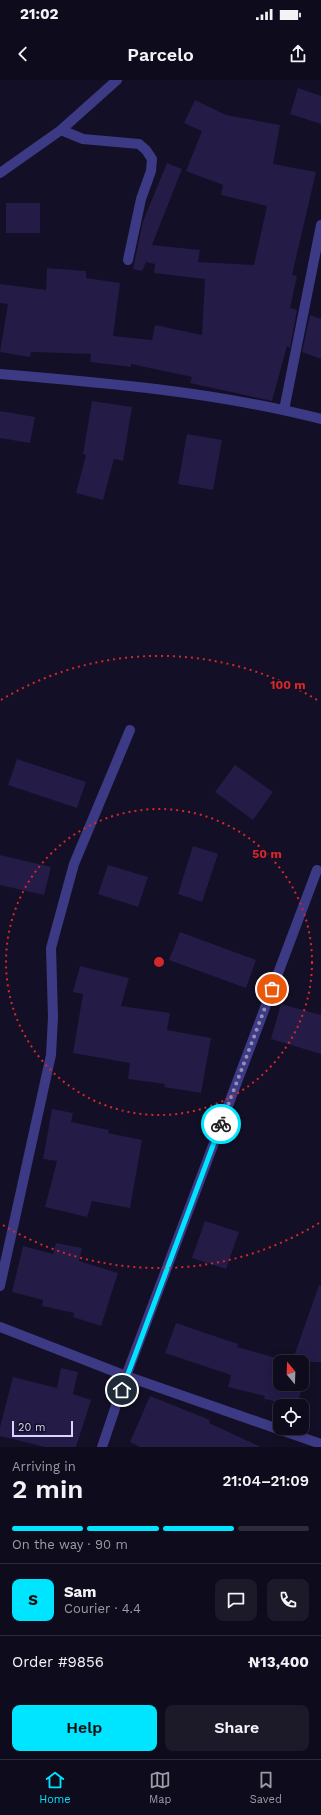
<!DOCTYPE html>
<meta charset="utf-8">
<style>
:root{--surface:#0e0b1c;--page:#1c1929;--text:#f1f3f6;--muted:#9b9ba3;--line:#2e2b3b;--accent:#00e5ff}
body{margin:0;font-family:"Work Sans",sans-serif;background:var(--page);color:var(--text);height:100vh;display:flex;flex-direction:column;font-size:15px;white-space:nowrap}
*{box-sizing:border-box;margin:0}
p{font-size:13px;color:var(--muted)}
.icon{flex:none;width:22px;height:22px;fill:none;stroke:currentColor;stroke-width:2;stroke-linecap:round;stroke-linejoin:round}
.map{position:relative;height:1367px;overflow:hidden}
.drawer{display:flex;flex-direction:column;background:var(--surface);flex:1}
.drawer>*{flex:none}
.needle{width:26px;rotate:341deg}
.fabs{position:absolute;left:273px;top:1275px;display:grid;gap:8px}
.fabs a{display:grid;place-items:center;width:36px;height:36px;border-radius:8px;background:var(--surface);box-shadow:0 2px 10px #0003,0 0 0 1px var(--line);font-size:20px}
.scale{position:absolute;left:12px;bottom:10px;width:61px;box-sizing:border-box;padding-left:4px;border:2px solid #d9d4ff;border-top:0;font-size:11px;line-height:14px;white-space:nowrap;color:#d9d4ff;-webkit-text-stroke:3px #130f26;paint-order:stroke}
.pin{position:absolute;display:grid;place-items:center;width:34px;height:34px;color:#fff;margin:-17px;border:2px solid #fff;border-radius:50%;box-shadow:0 1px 4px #0007}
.courier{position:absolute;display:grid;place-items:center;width:40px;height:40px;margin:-20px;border:3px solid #00e5ff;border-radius:50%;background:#fff;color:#222;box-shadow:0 1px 5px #0007}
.summary em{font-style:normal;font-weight:600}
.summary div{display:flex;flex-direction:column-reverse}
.summary{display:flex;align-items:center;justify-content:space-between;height:68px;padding:0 12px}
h1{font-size:26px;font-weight:600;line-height:30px}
.bar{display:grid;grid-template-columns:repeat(4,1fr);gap:6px 4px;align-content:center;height:48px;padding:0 12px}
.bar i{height:5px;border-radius:3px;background:var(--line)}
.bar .current{background:var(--accent)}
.bar p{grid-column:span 4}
.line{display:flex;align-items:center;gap:10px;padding:0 12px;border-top:1px solid var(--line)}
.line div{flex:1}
.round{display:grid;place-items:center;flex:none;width:42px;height:42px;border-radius:8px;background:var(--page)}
.primary-button{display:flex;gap:8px;margin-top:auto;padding:8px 12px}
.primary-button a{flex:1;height:46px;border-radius:8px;background:var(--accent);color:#111;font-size:16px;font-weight:600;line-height:46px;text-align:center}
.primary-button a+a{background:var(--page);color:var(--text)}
.status{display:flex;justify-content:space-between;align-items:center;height:28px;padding:0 20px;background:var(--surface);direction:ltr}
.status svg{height:11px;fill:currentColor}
header{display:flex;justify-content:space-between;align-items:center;height:52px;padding:0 12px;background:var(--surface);font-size:18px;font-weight:600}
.dock{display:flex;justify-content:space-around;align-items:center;height:56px;border-top:1px solid var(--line);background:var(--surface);font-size:11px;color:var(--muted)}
.dock a{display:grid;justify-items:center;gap:2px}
.dock .current{color:var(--accent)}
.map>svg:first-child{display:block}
</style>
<div class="status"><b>21:02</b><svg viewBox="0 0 49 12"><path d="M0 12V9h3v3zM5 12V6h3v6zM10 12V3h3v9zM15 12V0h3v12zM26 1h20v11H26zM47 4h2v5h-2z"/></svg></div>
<header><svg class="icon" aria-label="back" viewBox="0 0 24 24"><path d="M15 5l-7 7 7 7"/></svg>Parcelo<svg class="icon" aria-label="share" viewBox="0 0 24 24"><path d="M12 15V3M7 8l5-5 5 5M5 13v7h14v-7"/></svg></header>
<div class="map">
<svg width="321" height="1367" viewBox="0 0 321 1367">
<rect width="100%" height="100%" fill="#130f26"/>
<!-- building -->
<path fill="#241b47" d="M298 8 321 16V44L290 34Z
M195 20 226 35 280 45 273 84 316 92 292 195 297 196 290 228 297 230 290 268 287 266 272 321 190 303 192 297 131 284V287L90 282 91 274 31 272 30 277 0 272 8 224 0 223V204L46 210 47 188 86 191V198L120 203 113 256 152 260 155 245 202 255 205 199 154 193 155 184 146 182 142 191 133 189 143 141 167 83 182 89 152 165 200 170 198 182 254 185 267 126 221 115 223 105 186 91 202 51 184 43Z
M6 123H40V153H6Z
M310 235 321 239V279L302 272Z
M92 321 132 327 123 381 114 379 103 420 76 413 86 375 83 374Z
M0 331 35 337 30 363 0 358Z
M187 354 222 360 213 410 178 404Z
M17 679 86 702 77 728 8 705Z
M235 685 273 712 253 740 215 712Z
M193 766 218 774 202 822 178 814Z
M0 775 51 787 44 815 0 805Z
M108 785 148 797 138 827 98 814Z
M180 852 256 880 246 908 169 880Z
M80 886 129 898 121 926 170 933 167 950 211 958 201 1013 164 1007 165 1004 128 999 130 983 73 973 83 914 73 912Z
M281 924 321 935V974L271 959Z
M52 1029 73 1033 71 1042 109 1050 108 1053 142 1060 130 1128 92 1121 87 1137 45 1127 57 1081 43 1079Z
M205 1141 239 1152 226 1189 192 1178Z
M56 1163 82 1168 79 1181 118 1193 101 1246 73 1237 74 1233 42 1226 43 1220 12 1212 23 1166 53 1174Z
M319 1205 321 1206V1282H309L297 1326 264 1319 265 1316 228 1307 231 1295 165 1273 176 1243 238 1264 237 1267 291 1282H280V1304H302V1282H292Z
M61 1288 78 1292 73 1314 91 1320 76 1367H45L0 1356V1347L13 1297 57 1308Z
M150 1316 210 1340 209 1343 261 1367H140L130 1362Z"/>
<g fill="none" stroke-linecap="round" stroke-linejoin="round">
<!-- minor -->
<path stroke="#3d3a85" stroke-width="10" d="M61 50 83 59 139 64 146 70 152 79 151 91 141 119 128 180
M0 93 61 50 117 0
M0 294C108 303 216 312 321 339
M284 330 321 145
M0 1206 51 975 53 937 51 868 74 784 130 650
M0 1247 126 1296 321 1364
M102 1367 126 1296 317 790"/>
</g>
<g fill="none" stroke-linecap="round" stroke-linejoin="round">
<!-- done -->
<path stroke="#948fb3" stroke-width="4" stroke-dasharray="0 7.2" d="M221 1044 272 909"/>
<!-- route -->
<path stroke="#00e5ff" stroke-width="5" d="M122 1310 221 1044"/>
</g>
<!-- distance rings -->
<g fill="none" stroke="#d62828" stroke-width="2" stroke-dasharray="2 4">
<circle cx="159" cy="882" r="153"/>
<path d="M319 1143A306 306 0 0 1 1 1144M1 620A306 306 0 0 1 319 621"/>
</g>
<circle cx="159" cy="882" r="6" fill="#d62828" stroke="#130f26" stroke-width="2"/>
<g font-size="12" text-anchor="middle" font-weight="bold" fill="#d62828" stroke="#130f26" stroke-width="3" stroke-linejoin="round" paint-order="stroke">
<text x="288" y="609">100 m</text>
<text x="267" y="778">50 m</text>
</g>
</svg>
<div class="fabs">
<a><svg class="needle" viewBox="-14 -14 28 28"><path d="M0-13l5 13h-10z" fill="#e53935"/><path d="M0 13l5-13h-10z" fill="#9b9ba3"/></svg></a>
<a><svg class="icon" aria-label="locate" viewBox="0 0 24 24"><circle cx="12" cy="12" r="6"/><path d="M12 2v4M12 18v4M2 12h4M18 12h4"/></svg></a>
</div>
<div class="scale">20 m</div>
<div class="pin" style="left:272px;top:909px;background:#ea580c"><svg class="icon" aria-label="bag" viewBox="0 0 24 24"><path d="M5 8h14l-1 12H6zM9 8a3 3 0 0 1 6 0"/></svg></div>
<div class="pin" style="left:122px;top:1310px;background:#1f2937"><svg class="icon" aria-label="home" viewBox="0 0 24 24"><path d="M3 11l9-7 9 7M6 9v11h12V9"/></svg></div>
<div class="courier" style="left:221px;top:1044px"><svg class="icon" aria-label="bike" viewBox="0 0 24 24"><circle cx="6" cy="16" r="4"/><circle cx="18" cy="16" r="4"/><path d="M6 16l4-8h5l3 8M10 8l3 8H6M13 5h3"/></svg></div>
</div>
<section class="drawer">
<div class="summary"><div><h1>2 min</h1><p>Arriving in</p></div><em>21:04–21:09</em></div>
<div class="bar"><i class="current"></i><i class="current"></i><i class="current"></i><i></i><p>On the way · 90 m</p></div>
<div class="line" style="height:72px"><b class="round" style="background:var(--accent);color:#111">S</b><div><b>Sam</b><p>Courier · 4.4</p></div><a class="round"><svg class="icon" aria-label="chat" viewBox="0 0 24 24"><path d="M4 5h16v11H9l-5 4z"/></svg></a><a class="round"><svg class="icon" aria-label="phone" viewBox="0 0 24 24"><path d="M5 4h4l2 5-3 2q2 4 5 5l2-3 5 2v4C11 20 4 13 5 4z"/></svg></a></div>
<div class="line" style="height:52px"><div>Order #9856</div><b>₦13,400</b></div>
<div class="primary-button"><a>Help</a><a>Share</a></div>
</section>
<nav class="dock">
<a class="current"><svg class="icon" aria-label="home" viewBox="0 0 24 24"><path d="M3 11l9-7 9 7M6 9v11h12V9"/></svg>Home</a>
<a><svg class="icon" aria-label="map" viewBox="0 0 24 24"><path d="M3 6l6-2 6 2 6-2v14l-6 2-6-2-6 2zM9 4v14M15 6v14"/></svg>Map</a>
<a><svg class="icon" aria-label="saved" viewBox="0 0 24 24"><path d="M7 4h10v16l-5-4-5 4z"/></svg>Saved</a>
</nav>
